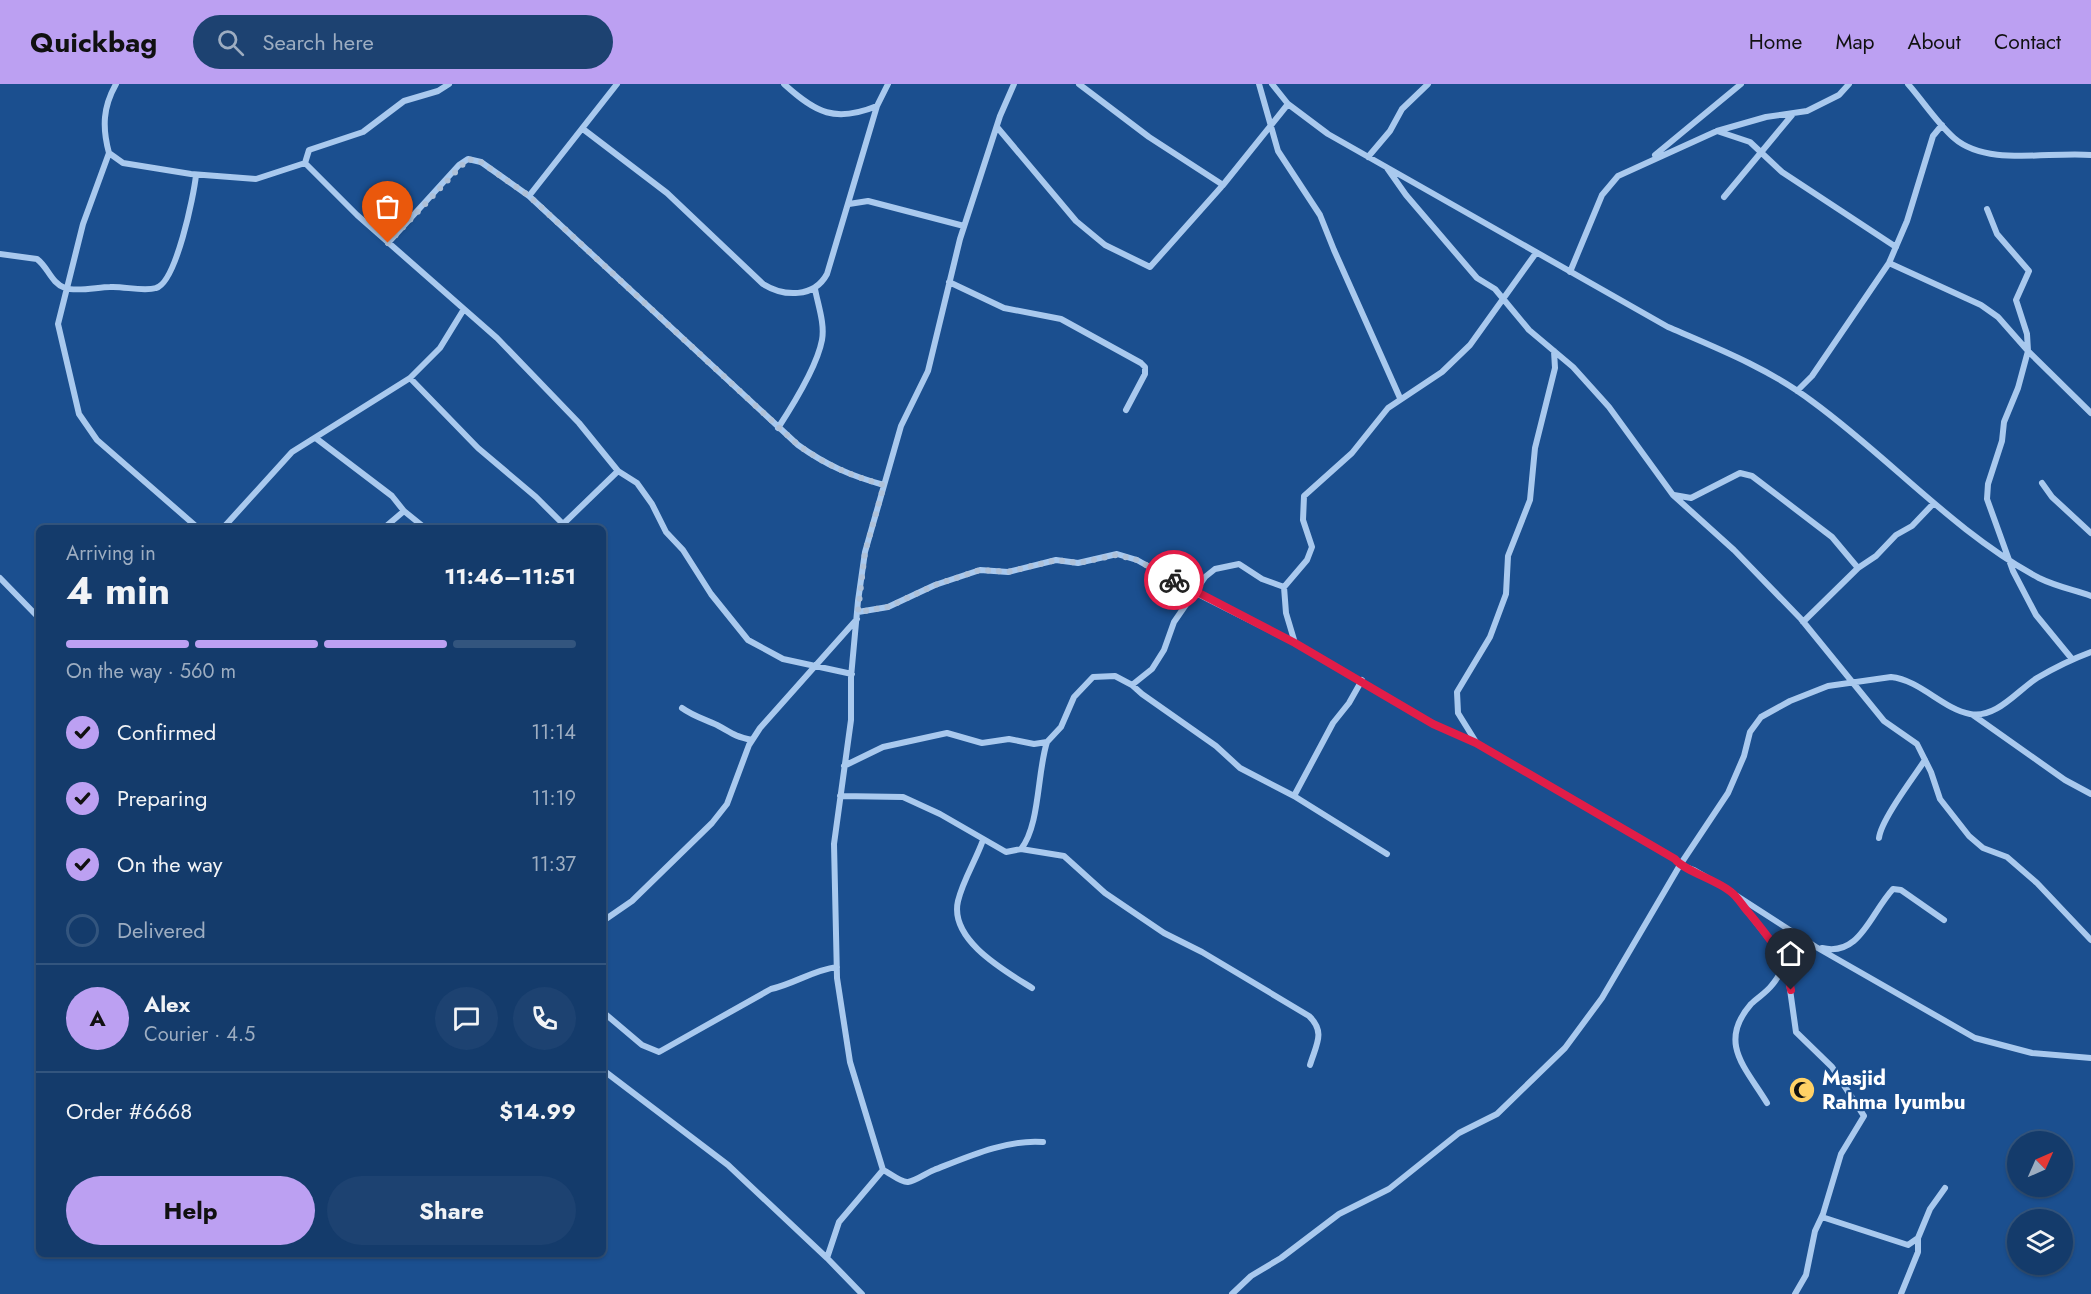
<!DOCTYPE html>
<meta charset="utf-8">
<style>
:root{--surface:#143b6b;--page:#1d4271;--text:#f1f3f6;--muted:#9dadc1;--line:#33557e;--accent:#bca0f2}
body{margin:0;font-family:Jost,sans-serif;background:var(--page);color:var(--text);height:100vh;display:flex;flex-direction:column;font-size:22px;white-space:nowrap}
*{box-sizing:border-box;margin:0}
p{font-size:20px;color:var(--muted)}
.icon{flex:none;width:33px;height:33px;fill:none;stroke:currentColor;stroke-width:2;stroke-linecap:round;stroke-linejoin:round}
.map{position:relative;flex:1;overflow:hidden}
.sheet{position:absolute;left:36px;top:441px;width:570px;height:732px;display:flex;flex-direction:column;background:var(--surface);border-radius:9px;box-shadow:0 2px 4px #0004,0 0 0 2px var(--line)}
.sheet>*{flex:none}
.needle{width:39px;rotate:45deg}
.buttons{position:absolute;left:2007px;top:1047px;display:grid;gap:12px}
.buttons a{display:grid;place-items:center;width:66px;height:66px;border-radius:50%;background:var(--surface);box-shadow:0 2px 4px #0004,0 0 0 2px var(--line);font-size:30px}
.pin{position:absolute;display:grid;place-items:center;width:51px;height:51px;color:#fff;margin:-62px -26px;border-radius:50% 50% 50% 0;rotate:-45deg;box-shadow:0 0 6px #0007}
.pin .icon{rotate:45deg}
.courier{position:absolute;display:grid;place-items:center;width:60px;height:60px;margin:-30px;border:4px solid #e11d48;border-radius:50%;background:#fff;color:#222;box-shadow:0 2px 8px #0007}
.headline em{font-style:normal;font-weight:700}
.headline div{display:flex;flex-direction:column-reverse}
.headline{display:flex;align-items:center;justify-content:space-between;height:102px;padding:0 30px}
h1{font-size:39px;font-weight:700;line-height:45px}
.bar{display:grid;grid-template-columns:repeat(4,1fr);gap:9px 6px;align-content:center;height:72px;padding:0 30px}
.bar i{height:8px;border-radius:4px;background:var(--line)}
.bar .on{background:var(--accent)}
.bar p{grid-column:span 4}
.line{display:flex;align-items:center;gap:15px;padding:0 30px;border-top:2px solid var(--line)}
.line div{flex:1}
.round{display:grid;place-items:center;flex:none;width:63px;height:63px;border-radius:32px;background:var(--page)}
ol{padding:0 30px;list-style:none}
li{display:flex;align-items:center;gap:18px;height:66px}
li p{margin-inline-start:auto}
li .icon{padding:6px;border-radius:50%;background:var(--accent);color:#111;stroke-width:4}
li:last-child{color:var(--muted)}
li i{width:33px;height:33px;border:3px solid var(--line);border-radius:50%}
.button{display:flex;gap:12px;margin-top:auto;padding:12px 30px}
.button a{flex:1;height:69px;border-radius:36px;background:var(--accent);color:#111;font-size:24px;font-weight:700;line-height:69px;text-align:center}
.button a+a{background:var(--page);color:var(--text)}
header{display:flex;align-items:center;gap:36px;box-sizing:border-box;height:84px;padding:0 30px;background:var(--accent);color:#111}
header strong{font-size:28px}
nav{display:flex;gap:33px;margin-inline-start:auto;font-size:21px}
.search{width:420px;height:54px;background:var(--page);display:flex;align-items:center;gap:15px;box-sizing:border-box;padding:0 21px;border-radius:33px;color:var(--muted);font-size:22px}
.map>svg:first-child{display:block}
</style>
<header>
<strong>Quickbag</strong>
<div class="search"><svg class="icon" aria-label="search" viewBox="0 0 24 24"><circle cx="10" cy="10" r="6"/><path d="M15 15l6 6"/></svg>Search here</div>
<nav><a>Home</a><a>Map</a><a>About</a><a>Contact</a></nav>
</header>
<div class="map">
<svg width="2091" height="1210" viewBox="0 0 2091 1210">
<rect width="100%" height="100%" fill="#1b4f8f"/>
<g fill="none" stroke-linecap="round" stroke-linejoin="round">
<!-- minor -->
<path stroke="#a9c9ee" stroke-width="6" d="M116 0C103 23 102 43 109 69L123 79 191 90 256 95 305 79 309 66 363 48 404 17 438 7 449 0
M784 0C816 29 835 39 877 22L888 0
M1079 0 1149 53 1223 101
M1259 0 1278 67 1320 131 1334 166 1400 314
M1272 0 1288 20 1328 50 1668 243C1717 264 1770 285 1813 318 1891 375 1954 448 2039 494 2055 502 2074 506 2091 512
M1908 0C1923 17 1937 39 1954 54 1987 83 2050 67 2091 71
M997 43 1076 137 1105 161 1150 183 1223 101 1288 20
M583 45 667 109 763 200C784 213 814 214 827 190L877 22
M1717 47 1750 58 1782 88 1896 163
M109 69 83 140 58 240 79 330 97 356 198 444
M1655 71 1741 0
M1368 73 1390 47 1402 25 1428 0
M305 79 357 131 497 254 579 339 618 387 637 399 652 420 666 448 683 466 711 510 748 556 783 575 852 590
M1387 84 1406 111 1477 194 1495 205 1529 246 1573 283 1609 323 1673 411 1734 466 1801 535 1884 637 1917 660 1931 688 1940 715 1969 752 1983 764 2007 773 2037 799 2091 856
M529 112 617 0
M1724 113 1792 31
M849 120 868 117 964 142
M1987 125 1997 150 2029 187 2016 216 2027 250 2028 267 2018 304 2004 338 2002 357 1988 400 1987 415 2013 487 2036 531 2072 575
M388 159 459 81 468 75 481 78 529 112 798 361C826 381 851 392 884 401
M0 170 37 175C48 183 51 199 65 204 77 208 98 203 110 203 124 202 143 208 156 204 176 199 194 111 196 91
M1889 179 1981 221 1998 233 2028 267 2091 329
M1570 188 1602 111 1618 92 1717 47 1766 33 1807 27 1839 11 1849 0
M949 198 1004 224 1061 235 1141 279 1145 283V290L1126 326
M410 294 478 364 536 413 563 440
M1797 307 1812 292 1889 179 1907 137 1933 52 1942 41
M778 344C793 321 817 283 822 256 825 240 818 221 815 205
M317 355 392 412 404 427 425 444
M2042 399 2052 413 2091 449
M1674 411 1691 414 1740 389 1752 392 1832 453 1858 484
M223 444 292 368 410 294 440 264 464 225
M384 444 404 427
M559 444 618 387
M0 494 39 534
M1284 503 1286 529 1295 559
M858 528 888 523 935 501 980 486 1008 488 1056 476 1078 479 1117 470 1137 476 1194 508 1295 559 1433 640 1476 659 1675 775 1680 781
M1803 538 1858 484 1876 472 1896 451 1912 442 1933 420
M1132 601 1142 610 1216 662 1240 684 1294 712 1387 770
M682 624C693 632 704 635 717 641 732 649 733 652 752 656
M1973 631 2065 696 2091 710
M1476 658 1458 629 1457 608 1490 553 1506 510 1508 472 1530 416 1535 364 1555 284 1554 267
M844 682 883 663 947 649 982 659 1009 655 1034 660 1047 658 1061 643 1074 613 1093 593 1115 592 1132 601 1152 585 1164 566 1174 538 1205 493 1215 485 1239 480 1262 495 1284 503 1307 476 1312 463 1303 436 1304 412 1352 369 1388 324 1442 288 1470 261 1536 169
M840 712 903 713 940 730 1006 768 1021 765C1040 741 1037 689 1047 658
M1294 712 1333 639 1349 619 1362 596
M1879 754C1881 736 1913 694 1925 676
M983 756C976 776 963 796 958 817 949 856 1005 887 1032 904
M1021 765 1064 772 1105 809 1164 849 1202 868 1309 932C1326 948 1316 961 1310 981
M1680 781 1694 786 1732 808 1780 869 1787 884 1796 948 1832 983 1864 1032 1841 1070 1823 1130 1815 1147 1806 1191 1795 1210
M1737 812 1816 863 1975 954 2032 969 2091 974
M603 837 632 817 712 739 727 720 749 661 760 644 857 535
M1822 864C1860 873 1870 830 1893 805L1901 806 1944 836
M603 928 642 961 659 968 771 905C794 900 813 886 837 883
M603 986 728 1081 827 1174
M1767 1019C1746 984 1717 959 1751 920 1758 913 1766 909 1772 901 1784 887 1787 871 1803 861L1812 862
M883 1086C890 1089 901 1099 908 1098 916 1097 926 1089 934 1086 967 1073 1007 1055 1043 1058
M1822 1133 1908 1161 1918 1154 1930 1125 1945 1104
M862 1210 827 1174 839 1138 883 1086 850 978 837 894 834 760 851 636V593L858 517 865 468 901 342 928 287 960 155 1000 32 1014 0
M1232 1210 1251 1192 1281 1174 1339 1130 1389 1105 1459 1049 1497 1030 1565 964 1602 914 1680 781 1728 709 1744 672 1750 648 1761 633 1790 617 1828 602 1891 593C1920 596 1943 625 1970 630 1996 635 2017 607 2037 594 2054 584 2072 575 2091 568
M1901 1210 1918 1168V1154"/>
</g>
<g fill="none" stroke-linecap="round" stroke-linejoin="round">
<!-- done -->
<path stroke="#afc1d8" stroke-width="6" stroke-dasharray="0 10.8" d="M388 159 468 75 481 78 529 112 798 361C826 381 851 392 884 401L865 468 858 528 888 523 935 501 980 486 1008 488 1056 476 1078 479 1117 471 1137 476 1174 496"/>
<!-- route -->
<path stroke="#e11d48" stroke-width="8" d="M1174 496 1295 559 1433 640 1476 659 1675 775C1684 787 1717 796 1731 808 1738 813 1743 823 1749 829 1771 856 1785 872 1791 906"/>
</g>
<!-- icons -->
<defs>
<g id="mosque-disc" transform="scale(1.35)"><circle r="9.5" fill="#ffd166" stroke="#1b4f8f"/><path d="M3.5-4.9A6 6 0 1 0 3.5 4.9A5 5 0 1 1 3.5-4.9Z" fill="#111"/></g>
</defs>
<g fill-rule="evenodd">
<use href="#mosque-disc" x="1802" y="1006"/>
</g>
<g text-anchor="middle" dominant-baseline="central" stroke-width="4.5" stroke-linejoin="round" paint-order="stroke">
<!-- poi labels -->
<g font-size="21" font-weight="bold" fill="#fff" stroke="#1b4f8f" text-anchor="start">
<text x="1822" y="994">Masjid<tspan x="1822" dy="24">Rahma Iyumbu</tspan></text>
</g>
</g>
</svg>
<div class="buttons">
<a><svg class="needle" viewBox="-14 -14 28 28"><path d="M0-13l5 13h-10z" fill="#e53935"/><path d="M0 13l5-13h-10z" fill="#9dadc1"/></svg></a>
<a><svg class="icon" aria-label="layers" viewBox="0 0 24 24"><path d="M12 4l9 5-9 5-9-5zM3 14l9 5 9-5"/></svg></a>
</div>
<div class="pin" style="left:388px;top:159px;background:#ea580c"><svg class="icon" aria-label="bag" viewBox="0 0 24 24"><path d="M5 8h14l-1 12H6zM9 8a3 3 0 0 1 6 0"/></svg></div>
<div class="pin" style="left:1791px;top:906px;background:#1f2937"><svg class="icon" aria-label="home" viewBox="0 0 24 24"><path d="M3 11l9-7 9 7M6 9v11h12V9"/></svg></div>
<div class="courier" style="left:1174px;top:496px"><svg class="icon" aria-label="bike" viewBox="0 0 24 24"><circle cx="6" cy="16" r="4"/><circle cx="18" cy="16" r="4"/><path d="M6 16l4-8h5l3 8M10 8l3 8H6M13 5h3"/></svg></div>
<section class="sheet">
<div class="headline"><div><h1>4 min</h1><p>Arriving in</p></div><em>11:46–11:51</em></div>
<div class="bar"><i class="on"></i><i class="on"></i><i class="on"></i><i></i><p>On the way · 560 m</p></div>
<ol>
<li><svg class="icon" aria-label="check" viewBox="0 0 24 24"><path d="M5 12l5 5 9-10"/></svg>Confirmed<p>11:14</p></li>
<li><svg class="icon" aria-label="check" viewBox="0 0 24 24"><path d="M5 12l5 5 9-10"/></svg>Preparing<p>11:19</p></li>
<li><svg class="icon" aria-label="check" viewBox="0 0 24 24"><path d="M5 12l5 5 9-10"/></svg>On the way<p>11:37</p></li>
<li><i></i>Delivered</li>
</ol>
<div class="line" style="height:108px"><b class="round" style="background:var(--accent);color:#111">A</b><div><b>Alex</b><p>Courier · 4.5</p></div><a class="round"><svg class="icon" aria-label="chat" viewBox="0 0 24 24"><path d="M4 5h16v11H9l-5 4z"/></svg></a><a class="round"><svg class="icon" aria-label="phone" viewBox="0 0 24 24"><path d="M5 4h4l2 5-3 2q2 4 5 5l2-3 5 2v4C11 20 4 13 5 4z"/></svg></a></div>
<div class="line" style="height:78px"><div>Order #6668</div><b>$14.99</b></div>
<div class="button"><a>Help</a><a>Share</a></div>
</section>
</div>
